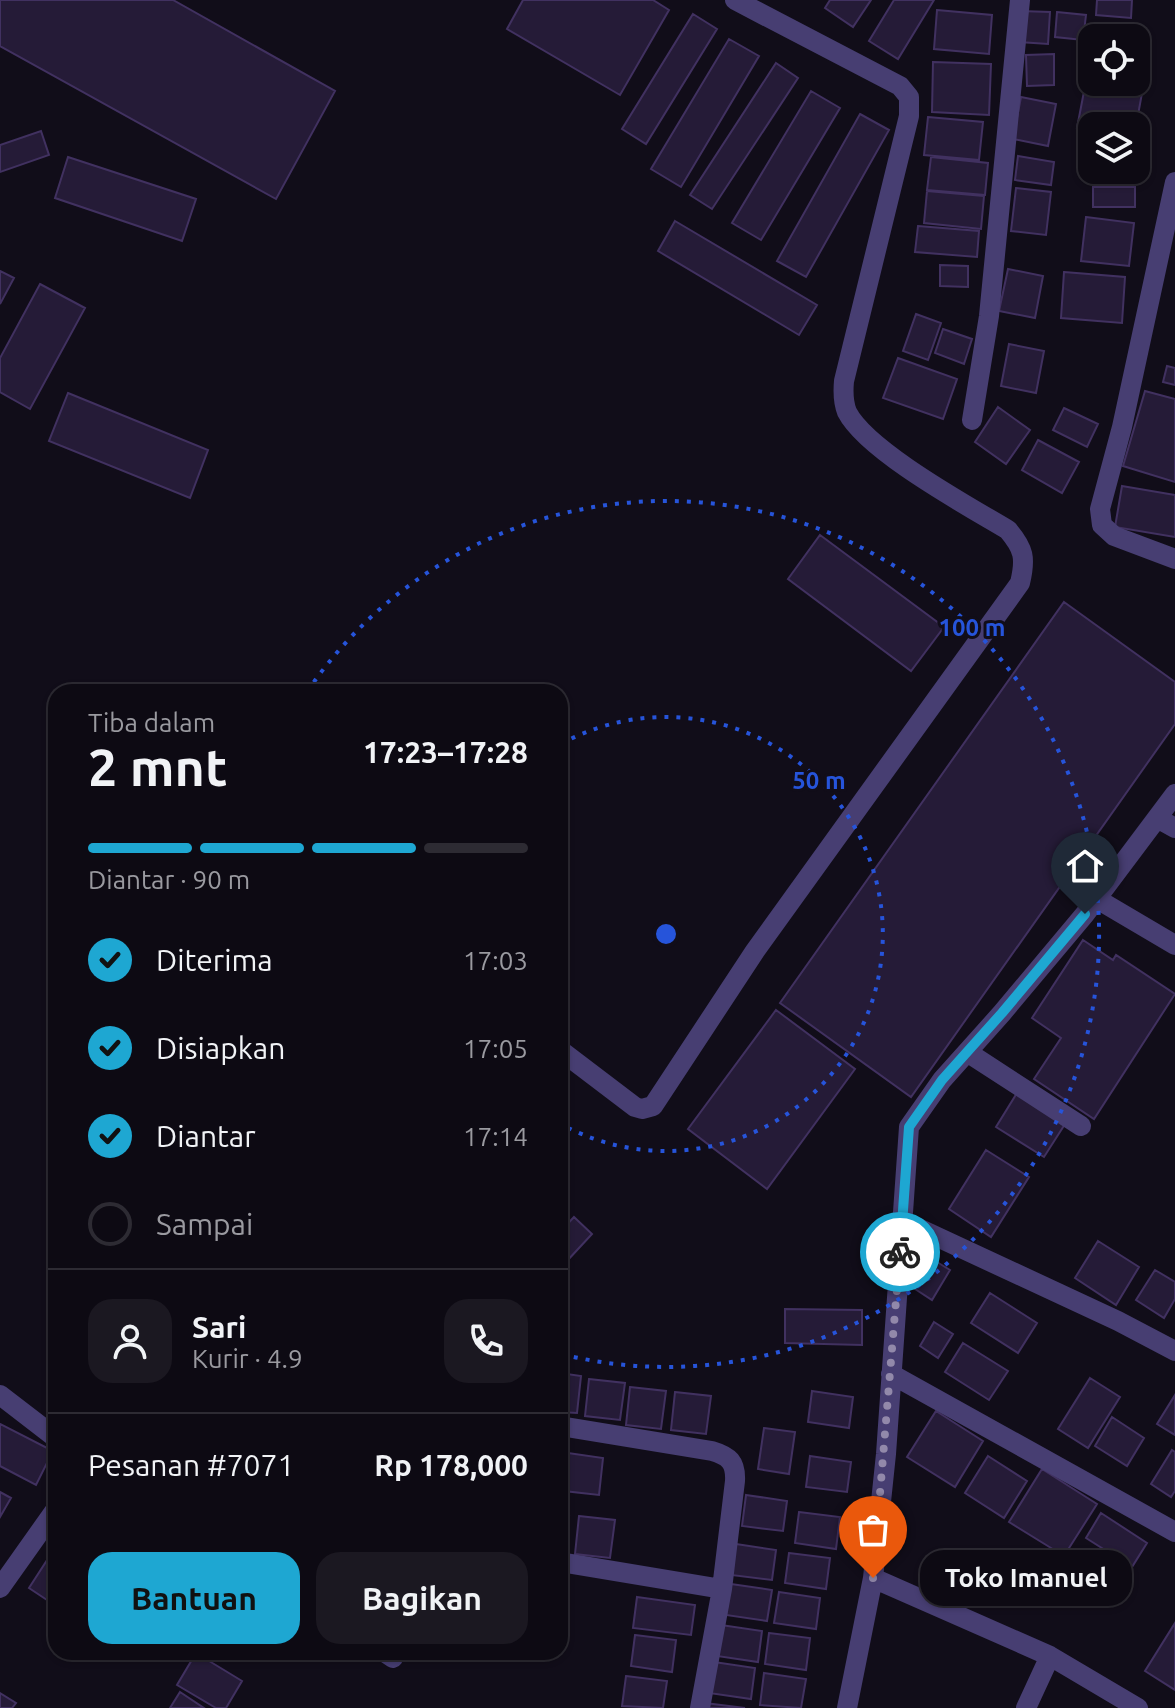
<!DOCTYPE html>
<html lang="id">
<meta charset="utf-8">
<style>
:root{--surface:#0d0a13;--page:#1b1821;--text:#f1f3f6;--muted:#9a9aa0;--line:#2d2b33;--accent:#1ea7d2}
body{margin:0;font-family:Ubuntu,sans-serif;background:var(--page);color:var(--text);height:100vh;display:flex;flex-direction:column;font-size:30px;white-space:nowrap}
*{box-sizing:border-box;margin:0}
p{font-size:26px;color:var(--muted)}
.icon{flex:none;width:44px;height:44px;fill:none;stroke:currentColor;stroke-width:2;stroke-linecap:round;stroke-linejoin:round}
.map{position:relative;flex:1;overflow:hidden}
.details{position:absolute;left:48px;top:684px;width:520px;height:976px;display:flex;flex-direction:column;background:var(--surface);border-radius:24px;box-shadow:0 2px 6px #0004,0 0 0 2px var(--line)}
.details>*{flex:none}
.buttons{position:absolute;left:1078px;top:24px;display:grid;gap:16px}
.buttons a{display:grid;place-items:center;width:72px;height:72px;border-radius:16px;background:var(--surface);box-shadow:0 2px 6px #0004,0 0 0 2px var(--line);font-size:40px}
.pin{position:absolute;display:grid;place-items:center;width:68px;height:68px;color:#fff;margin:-82px -34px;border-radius:50% 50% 50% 0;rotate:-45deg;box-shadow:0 0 8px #0007}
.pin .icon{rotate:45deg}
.courier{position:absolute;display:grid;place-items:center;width:80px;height:80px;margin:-40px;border:6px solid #1ea7d2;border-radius:50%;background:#fff;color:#222;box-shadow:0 2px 10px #0007}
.bubble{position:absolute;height:56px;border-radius:24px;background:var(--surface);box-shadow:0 2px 6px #0004,0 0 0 2px var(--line);font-size:26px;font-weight:600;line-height:56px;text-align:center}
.summary em{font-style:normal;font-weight:600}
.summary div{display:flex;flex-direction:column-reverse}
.summary{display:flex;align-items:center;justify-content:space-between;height:136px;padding:0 40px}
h1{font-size:52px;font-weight:600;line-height:60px}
.bar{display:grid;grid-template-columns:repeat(4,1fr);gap:12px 8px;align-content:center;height:96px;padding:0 40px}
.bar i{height:10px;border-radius:6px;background:var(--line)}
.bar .current{background:var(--accent)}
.bar p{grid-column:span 4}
.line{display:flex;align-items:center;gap:20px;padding:0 40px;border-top:2px solid var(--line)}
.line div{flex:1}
.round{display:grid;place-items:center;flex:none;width:84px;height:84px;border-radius:24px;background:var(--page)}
ol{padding:0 40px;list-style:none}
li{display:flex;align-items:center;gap:24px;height:88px}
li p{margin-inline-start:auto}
li .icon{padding:8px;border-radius:50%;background:var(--accent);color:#111;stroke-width:4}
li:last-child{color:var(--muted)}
li i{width:44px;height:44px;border:4px solid var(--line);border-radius:50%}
.cta{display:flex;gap:16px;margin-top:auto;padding:16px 40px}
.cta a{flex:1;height:92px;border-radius:24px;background:var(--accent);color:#111;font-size:32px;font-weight:600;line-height:92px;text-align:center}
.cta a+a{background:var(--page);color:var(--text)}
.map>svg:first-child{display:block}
</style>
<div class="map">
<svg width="1175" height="1708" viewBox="0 0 1175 1708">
<rect width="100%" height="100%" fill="#110d19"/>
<!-- building -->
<path fill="#251b37" stroke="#413160" stroke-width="2" d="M0 0H173L335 91 276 199 0 46Z
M523 0H653L669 10 620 95 507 29Z
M830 0H871L853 27 825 8Z
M894 0H934L898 59 869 41Z
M1097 0H1132L1131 18 1096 15Z
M937 10 992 15 989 54 934 49Z
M1020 11 1050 12 1048 44 1019 42Z
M1057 12 1086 15 1083 40 1055 37Z
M693 14 717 29 646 144 622 129Z
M1093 28 1149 39 1140 84 1129 82H1136V38H1092V75L1084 73Z
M729 39 759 56 681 187 651 169Z
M1054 54V85L1027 86 1026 55Z
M933 62 991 64 989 115 932 112Z
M776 63 798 78 712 209 690 195Z
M1086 81 1142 93 1136 126H1092V131L1077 128Z
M811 91 840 108 761 240 732 223Z
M1021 97 1056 104 1048 146 1013 139Z
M860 114 889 130 806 277 777 261Z
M928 117 983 122 979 160 924 155Z
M41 131 49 155 0 172V145Z
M1018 156 1054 162 1051 185 1015 180Z
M68 157 196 199 182 241 55 198Z
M931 157 988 163 985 195 927 190Z
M1106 170H1133L1132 177Z
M1093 187H1135V207H1093Z
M1016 188 1051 192 1046 235 1011 231Z
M927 191 984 196 981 229 924 223Z
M1086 217 1134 223 1129 266 1081 261Z
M675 221 817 305 799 335 658 251Z
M918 226 979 231 977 257 915 252Z
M940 265 968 266V287L940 286Z
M1008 269 1043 276 1035 318 999 311Z
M0 271 14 278 0 304Z
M1064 272 1125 277 1122 323 1061 318Z
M40 284 85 308 30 409 0 392V358Z
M916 314 941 323 928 360 903 351Z
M943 329 972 339 964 364 935 353Z
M1009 344 1044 351 1036 393 1001 386Z
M898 358 957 379 943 419 883 398Z
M1167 366 1175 368V385L1163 382Z
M1145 391 1175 399V482L1123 466Z
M68 393 208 450 190 498 49 441Z
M998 407 1030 430 1006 464 975 442Z
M1064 408 1098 424 1087 447 1053 430Z
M1038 440 1079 462 1062 493 1022 470Z
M1122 486 1175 495V537L1115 527Z
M820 535 944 627 911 671 788 579Z
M1064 602 1175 682V724L911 1097 780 1003Z
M1083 940 1113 960 1116 955 1175 994 1094 1119 1034 1079 1061 1038 1032 1018Z
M776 1010 855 1069 767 1189 688 1129Z
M1017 1093 1065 1124 1044 1157 996 1127Z
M986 1150 1029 1177 991 1237 949 1209Z
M574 1217 592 1234 566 1262 560 1257V1232Z
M1098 1241 1139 1267 1116 1305 1075 1278Z
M927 1256 950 1270 932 1300 909 1285Z
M1155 1270 1175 1282V1299L1164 1318 1136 1300Z
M990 1293 1037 1323 1018 1353 971 1323Z
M785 1309 862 1310V1345L785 1343Z
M934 1322 953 1334 938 1358 920 1346Z
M963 1343 1008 1371 989 1400 945 1372Z
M560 1373 581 1376 577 1413 560 1412Z
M1090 1378 1120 1397 1088 1448 1058 1429Z
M589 1379 625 1383 620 1420 585 1416Z
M630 1387 666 1391 661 1429 626 1425Z
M812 1391 853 1397 849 1428 808 1422Z
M675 1392 711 1396 706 1434 671 1430Z
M1175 1395V1435L1157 1424Z
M936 1411 983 1441 955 1487 907 1457Z
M1112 1417 1144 1438 1127 1466 1095 1446Z
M0 1424 53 1451 36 1485 0 1466Z
M764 1428 795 1432 789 1474 758 1469Z
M1172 1450 1175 1452V1491L1171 1497 1151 1484Z
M568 1453 603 1458 599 1495 564 1491Z
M810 1456 851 1462 847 1492 806 1487Z
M988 1456 1027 1481 1004 1518 965 1493Z
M1042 1469 1097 1504 1064 1556 1009 1522Z
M0 1492 11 1498 0 1517Z
M746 1495 787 1501 783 1531 742 1526Z
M799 1512 840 1517 836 1549 795 1543Z
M1101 1513 1147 1543 1132 1567 1086 1538Z
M560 1516H569L564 1555 560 1554Z
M579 1516 615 1520 610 1558 575 1554Z
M736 1544 776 1550 772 1580 731 1575Z
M789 1553 830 1558 826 1589 785 1583Z
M51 1554 56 1558V1606L29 1588Z
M731 1584 772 1590 767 1621 726 1615Z
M779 1592 820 1598 816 1629 774 1623Z
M637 1597 695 1605 691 1635 633 1628Z
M1175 1623V1690L1145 1671Z
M721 1625 762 1631 758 1662 717 1656Z
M769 1633 810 1638 806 1670 765 1664Z
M635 1635 676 1640 672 1672 631 1666Z
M196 1653 242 1681 226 1708H216L177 1685Z
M714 1662 755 1668 751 1699 709 1693Z
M764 1673 806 1679 801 1708 760 1705Z
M626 1676 667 1681 663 1708 622 1706Z
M180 1692 204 1708H170Z
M0 1693 16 1703 12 1708H0Z
M705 1703 745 1708H704Z"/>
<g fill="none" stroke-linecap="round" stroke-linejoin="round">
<!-- minor -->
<path stroke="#473e72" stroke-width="20" d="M1175 182 1122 427 1100 509 1102 525 1114 536 1175 559
M972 420 989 316 1020 0
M1157 818 1175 828
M1097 899 1175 945
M560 1050 635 1107 642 1109 653 1106 755 951 1020 583C1026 558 1024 549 1008 530 968 506 867 451 847 412 843 402 843 392 844 381L909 116V97L900 86 735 0
M967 1052 1081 1126
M903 1221 1118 1321 1175 1351
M891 1374 1175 1532
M0 1395 56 1438
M560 1426 712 1451C729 1456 736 1462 735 1481L722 1589 700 1708
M560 1562 722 1589
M873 1578 1050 1656 1138 1708
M0 1588 56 1509
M384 1652 393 1658
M847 1708 873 1578 886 1454 909 1127 942 1080 1002 1013 1085 914 1175 794
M1026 1708 1050 1656"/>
</g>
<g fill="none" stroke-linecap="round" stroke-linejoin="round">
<!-- done -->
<path stroke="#9289aa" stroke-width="8" stroke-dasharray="0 14.4" d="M873 1578 900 1252"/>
<!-- route -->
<path stroke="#1ea7d2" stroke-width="10" d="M900 1252 909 1127 942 1080 1002 1013 1085 914"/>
</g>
<!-- distance rings -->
<g fill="none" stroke="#2654da" stroke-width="4" stroke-dasharray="4 8">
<path d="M561 744A217 217 0 1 1 561 1124"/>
<path d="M307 692A433 433 0 1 1 561 1354"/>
</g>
<circle cx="666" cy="934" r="12" fill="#2654da" stroke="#110d19" stroke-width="4"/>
<g font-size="24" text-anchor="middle" font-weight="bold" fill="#2654da" stroke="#110d19" stroke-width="6" stroke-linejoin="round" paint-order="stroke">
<text x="972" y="636">100 m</text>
<text x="819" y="789">50 m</text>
</g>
</svg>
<div class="buttons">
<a><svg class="icon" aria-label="locate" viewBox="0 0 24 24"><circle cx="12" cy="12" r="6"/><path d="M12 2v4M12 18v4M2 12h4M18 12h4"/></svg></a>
<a><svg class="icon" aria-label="layers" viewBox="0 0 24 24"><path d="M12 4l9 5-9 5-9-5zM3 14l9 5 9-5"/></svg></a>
</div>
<div class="pin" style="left:873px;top:1578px;background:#ea580c"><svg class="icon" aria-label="bag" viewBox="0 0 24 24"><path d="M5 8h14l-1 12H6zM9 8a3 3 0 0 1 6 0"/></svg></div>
<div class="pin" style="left:1085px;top:914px;background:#1f2937"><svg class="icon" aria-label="home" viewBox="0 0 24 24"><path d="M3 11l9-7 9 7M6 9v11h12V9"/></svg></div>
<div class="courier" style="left:900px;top:1252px"><svg class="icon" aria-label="bike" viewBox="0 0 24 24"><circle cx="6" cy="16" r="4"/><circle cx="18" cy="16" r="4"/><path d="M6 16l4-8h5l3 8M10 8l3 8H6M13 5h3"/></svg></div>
<div class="bubble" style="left:920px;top:1550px;width:212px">Toko Imanuel</div>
<section class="details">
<div class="summary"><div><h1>2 mnt</h1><p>Tiba dalam</p></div><em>17:23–17:28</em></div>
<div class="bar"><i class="current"></i><i class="current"></i><i class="current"></i><i></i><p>Diantar · 90 m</p></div>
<ol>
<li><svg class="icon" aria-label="check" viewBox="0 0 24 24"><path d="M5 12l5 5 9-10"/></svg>Diterima<p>17:03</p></li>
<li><svg class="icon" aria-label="check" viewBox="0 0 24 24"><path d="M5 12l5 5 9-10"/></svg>Disiapkan<p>17:05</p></li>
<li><svg class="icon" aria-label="check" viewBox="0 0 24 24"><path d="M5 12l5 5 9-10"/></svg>Diantar<p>17:14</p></li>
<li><i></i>Sampai</li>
</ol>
<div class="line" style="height:144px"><a class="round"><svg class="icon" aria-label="person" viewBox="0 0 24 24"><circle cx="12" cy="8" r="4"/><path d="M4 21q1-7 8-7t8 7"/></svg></a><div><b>Sari</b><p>Kurir · 4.9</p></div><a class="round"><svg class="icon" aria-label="phone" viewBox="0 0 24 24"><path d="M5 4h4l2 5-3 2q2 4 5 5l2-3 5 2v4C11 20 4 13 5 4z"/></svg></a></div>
<div class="line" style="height:104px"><div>Pesanan #7071</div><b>Rp 178,000</b></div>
<div class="cta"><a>Bantuan</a><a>Bagikan</a></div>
</section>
</div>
